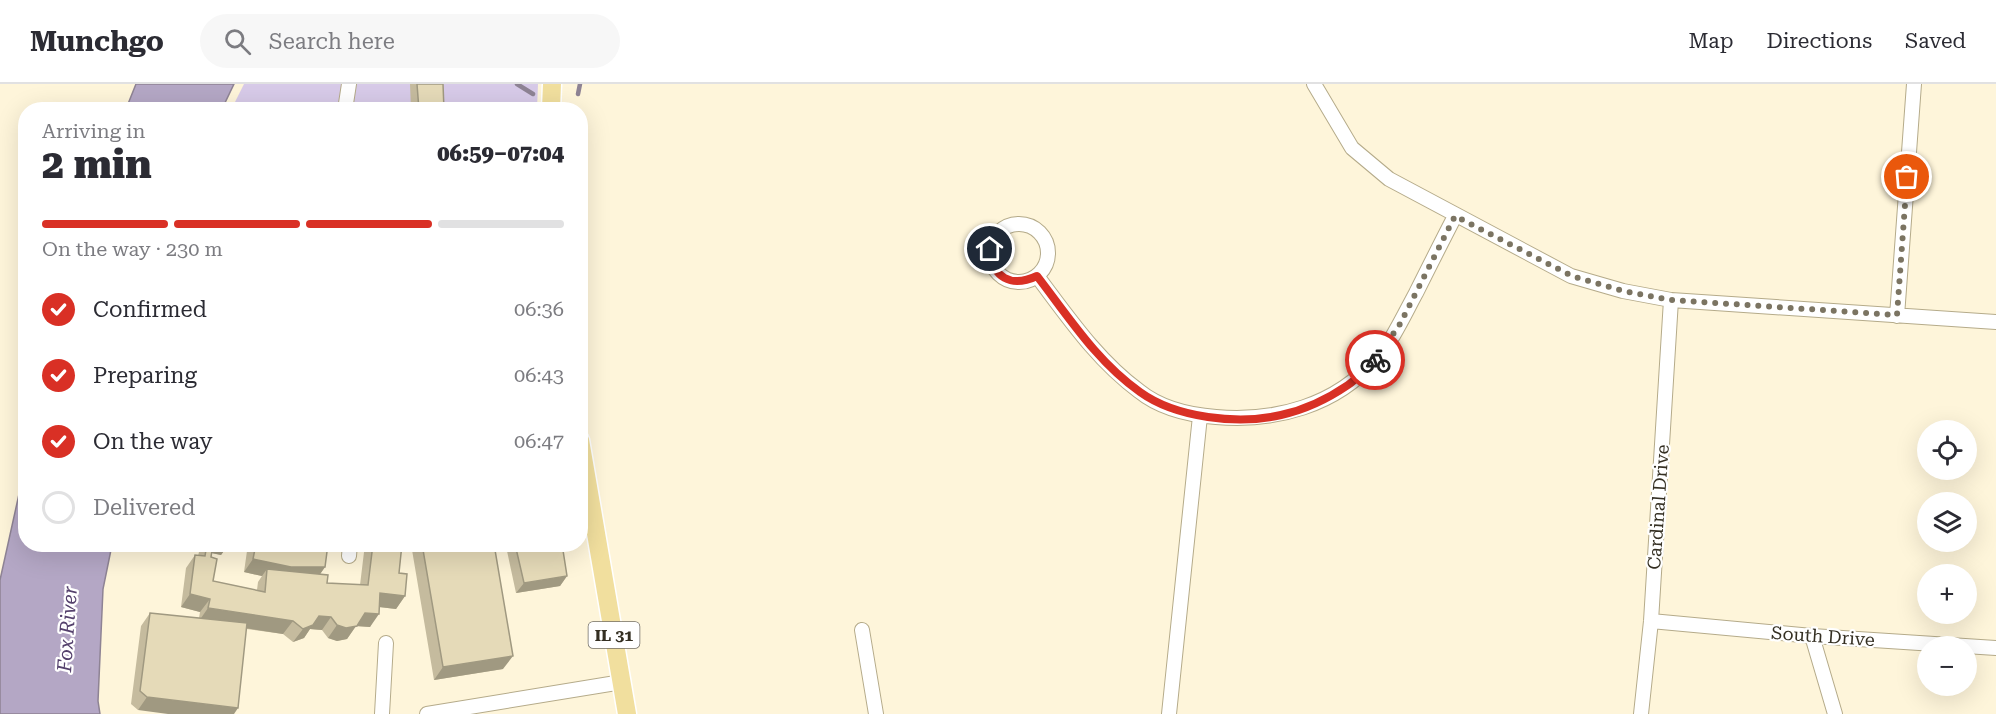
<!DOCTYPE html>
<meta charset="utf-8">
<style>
:root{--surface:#fff;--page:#f7f7f7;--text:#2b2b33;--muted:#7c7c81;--line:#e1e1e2;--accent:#d93025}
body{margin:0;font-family:"Roboto Serif",serif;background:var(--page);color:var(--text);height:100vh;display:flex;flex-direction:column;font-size:22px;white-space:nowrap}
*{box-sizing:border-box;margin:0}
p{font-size:20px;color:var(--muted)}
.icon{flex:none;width:33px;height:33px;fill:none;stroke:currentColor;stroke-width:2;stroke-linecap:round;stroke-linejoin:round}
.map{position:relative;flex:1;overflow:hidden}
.details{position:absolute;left:18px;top:18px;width:570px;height:450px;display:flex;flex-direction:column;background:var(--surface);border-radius:24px;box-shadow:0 6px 24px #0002}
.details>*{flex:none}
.fabs{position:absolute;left:1917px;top:336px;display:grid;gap:12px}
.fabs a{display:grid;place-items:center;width:60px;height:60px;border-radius:50%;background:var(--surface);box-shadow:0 6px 24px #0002;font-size:30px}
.pin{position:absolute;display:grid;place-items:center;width:51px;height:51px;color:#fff;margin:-26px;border:3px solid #fff;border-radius:50%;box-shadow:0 2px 6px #0007}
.courier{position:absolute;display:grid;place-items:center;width:60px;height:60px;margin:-30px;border:4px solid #d93025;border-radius:50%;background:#fff;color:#222;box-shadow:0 2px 8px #0007}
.overview em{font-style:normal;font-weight:800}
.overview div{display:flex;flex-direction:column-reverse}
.overview{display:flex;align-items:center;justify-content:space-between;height:102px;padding:0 24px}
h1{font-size:39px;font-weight:800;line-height:45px}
.bar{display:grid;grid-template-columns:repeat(4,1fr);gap:9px 6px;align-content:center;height:72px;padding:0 24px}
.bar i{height:8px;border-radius:4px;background:var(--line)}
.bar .current{background:var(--accent)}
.bar p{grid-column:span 4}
ol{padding:0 24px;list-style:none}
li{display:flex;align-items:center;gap:18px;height:66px}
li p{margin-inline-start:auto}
li .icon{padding:6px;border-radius:50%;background:var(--accent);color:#fff;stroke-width:4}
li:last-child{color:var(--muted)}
li i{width:33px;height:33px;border:3px solid var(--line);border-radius:50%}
header{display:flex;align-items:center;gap:36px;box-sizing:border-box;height:84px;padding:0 30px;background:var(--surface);border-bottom:2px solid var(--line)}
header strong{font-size:28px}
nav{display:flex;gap:33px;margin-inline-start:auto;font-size:21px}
.search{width:420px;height:54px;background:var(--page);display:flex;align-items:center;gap:15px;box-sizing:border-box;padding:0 21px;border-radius:33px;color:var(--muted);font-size:22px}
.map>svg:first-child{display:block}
</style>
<header>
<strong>Munchgo</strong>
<div class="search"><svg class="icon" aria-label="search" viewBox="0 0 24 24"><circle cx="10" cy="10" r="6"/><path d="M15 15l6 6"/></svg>Search here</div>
<nav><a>Map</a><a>Directions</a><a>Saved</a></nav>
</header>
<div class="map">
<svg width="1996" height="630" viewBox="0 0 1996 630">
<rect width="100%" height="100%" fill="#fef5da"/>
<!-- green -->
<path fill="#d7cae8" d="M244 0H538L537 25 231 26Z"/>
<!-- water -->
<path fill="#b4a7c5" stroke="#8e8394" stroke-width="1.5" d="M136 0H234L222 25H126Z
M25 383 26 460 112 461 103 505 98 617 100 630H0V496Z"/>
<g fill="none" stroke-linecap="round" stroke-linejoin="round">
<!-- stream -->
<path stroke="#8e8394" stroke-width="4.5" d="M517 0 533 10
M578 10 580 0"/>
<!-- minor casing -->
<g stroke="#b5ab8a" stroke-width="16">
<path id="minor" d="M1314 0 1352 64 1389 95 1571 192 1623 207 1671 216 1996 238
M345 26 349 0
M990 169a29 29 0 1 1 58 0a29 29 0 1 1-58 0Z
M1037 192C1068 233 1097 276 1139 307 1160 324 1189 331 1216 333 1275 338 1336 322 1376 275 1393 256 1404 231 1416 209 1429 183 1442 157 1455 132
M1897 232 1914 0
M349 472 350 460
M1651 537 1812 552 1996 564
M862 546 876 630
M1812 552 1835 630
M382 630 386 559
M427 630 622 598
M1169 630 1200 332
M1641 630 1651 537 1671 216"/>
</g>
<!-- major casing -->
<g stroke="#fff" stroke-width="21">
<path id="major" d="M551 26 552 0
M580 356 627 630"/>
</g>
<!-- minor -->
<use href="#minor" stroke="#fff" stroke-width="14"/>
<!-- major -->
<use href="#major" stroke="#f1df9e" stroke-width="18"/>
</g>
<!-- wall -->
<path fill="#c5bb9e" d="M410 0H443L444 26H411Z
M190 460H229L221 471 212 469 211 473 213 497 257 506 258 498 262 492 244 488 248 460H328L325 483 320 490 327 499 360 501 365 460H402L399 489 405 512 396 525 379 523 370 543 356 542 347 555 337 557 328 554 322 546 310 545 304 554 293 558 283 550 247 545 138 626 131 620 141 542 150 529 199 534 200 528 181 523 186 484 195 471 198 472 200 464H190Z
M411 460H494L503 585 434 596Z
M512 460H562L567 492 560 502 516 509 507 467Z"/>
<!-- shaded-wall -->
<path fill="#a09981" d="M192 460H202L200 464H190Z
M210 460H229L221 471 206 468Z
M253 475 325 483 316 496 267 485 262 492 244 488Z
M567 492 560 502 516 509 524 499Z
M380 509 405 512 396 525 371 522Z
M190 510 210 515 200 528 181 523Z
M208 524 293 537 283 550 199 537Z
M365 529 379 530 370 543 356 542 347 555 337 557 328 554 337 541Z
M319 532 331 533 322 546 310 545 304 554 293 558 303 545Z
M513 572 503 585 434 596 443 583Z
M147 613 238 624 234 630H168L138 626Z"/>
<!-- building -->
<path fill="#e5dab8" stroke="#a09981" stroke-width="1.5" d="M417 0H443L444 26H419Z
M207 460H213L211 473 217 475 213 497 265 508 267 485 328 491 327 499 368 501 373 460H402L399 489 407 490 405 512 380 509 379 530 365 529 357 542 346 544 337 541 331 533 319 532 313 541 303 545 293 537 208 524 210 515 190 510 195 471 205 472Z
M256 460H328L325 483H291L253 475Z
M422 460H494L513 572 443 583Z
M515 460H562L567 492 524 499Z
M150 529 247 539 238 624 147 613 140 607Z"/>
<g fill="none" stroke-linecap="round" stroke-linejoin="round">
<!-- done -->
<path stroke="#7b7462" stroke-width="6" stroke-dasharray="0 10.8" d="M1375 276 1400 240 1455 132 1572 192 1623 207 1671 216 1897 231 1907 93"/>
<!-- route -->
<path stroke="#d93025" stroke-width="8" d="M990 165C992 194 1011 204 1037 192 1068 232 1097 278 1140 308 1176 334 1238 341 1281 331 1304 326 1329 314 1348 301 1358 294 1366 284 1375 276"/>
</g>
<g text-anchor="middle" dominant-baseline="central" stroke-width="4.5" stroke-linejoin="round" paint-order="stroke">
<!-- shield labels -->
<rect fill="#fff" stroke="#716d64" stroke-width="1.5" x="588.5" y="538" width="51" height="26" rx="4.5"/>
<g font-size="16" font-weight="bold" fill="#342f22">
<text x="614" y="551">IL 31</text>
</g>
<!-- street labels -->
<g font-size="18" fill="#342f22" stroke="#fff">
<text transform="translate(1658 423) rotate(-86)">Cardinal Drive</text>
<text transform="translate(1823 552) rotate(4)">South Drive</text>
</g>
<!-- water labels -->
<g font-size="20" font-style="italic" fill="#54406c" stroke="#fff">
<text transform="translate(67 545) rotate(-86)">Fox River</text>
</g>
</g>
</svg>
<div class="fabs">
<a><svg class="icon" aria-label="locate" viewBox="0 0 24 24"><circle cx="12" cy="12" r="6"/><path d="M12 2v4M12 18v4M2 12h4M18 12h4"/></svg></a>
<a><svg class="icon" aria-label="layers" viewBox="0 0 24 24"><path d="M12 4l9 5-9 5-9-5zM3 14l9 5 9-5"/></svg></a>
<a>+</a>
<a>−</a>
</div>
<div class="pin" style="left:1907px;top:93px;background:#ea580c"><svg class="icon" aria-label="bag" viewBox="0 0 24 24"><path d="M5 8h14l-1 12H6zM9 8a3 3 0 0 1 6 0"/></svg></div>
<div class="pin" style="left:990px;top:165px;background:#1f2937"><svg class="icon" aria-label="home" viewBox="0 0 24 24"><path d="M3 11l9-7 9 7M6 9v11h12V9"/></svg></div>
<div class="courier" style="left:1375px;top:276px"><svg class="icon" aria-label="bike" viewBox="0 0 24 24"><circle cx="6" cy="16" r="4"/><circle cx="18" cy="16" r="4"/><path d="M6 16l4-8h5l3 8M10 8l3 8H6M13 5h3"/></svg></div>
<section class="details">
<div class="overview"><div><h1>2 min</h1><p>Arriving in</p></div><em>06:59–07:04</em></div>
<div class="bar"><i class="current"></i><i class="current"></i><i class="current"></i><i></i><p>On the way · 230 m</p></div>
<ol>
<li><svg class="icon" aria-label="check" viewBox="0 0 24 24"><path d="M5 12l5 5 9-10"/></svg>Confirmed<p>06:36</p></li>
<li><svg class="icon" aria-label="check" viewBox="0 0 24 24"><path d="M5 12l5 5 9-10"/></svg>Preparing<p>06:43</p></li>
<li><svg class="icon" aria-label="check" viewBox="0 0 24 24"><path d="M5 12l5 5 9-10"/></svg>On the way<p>06:47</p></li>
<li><i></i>Delivered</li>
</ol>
</section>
</div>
